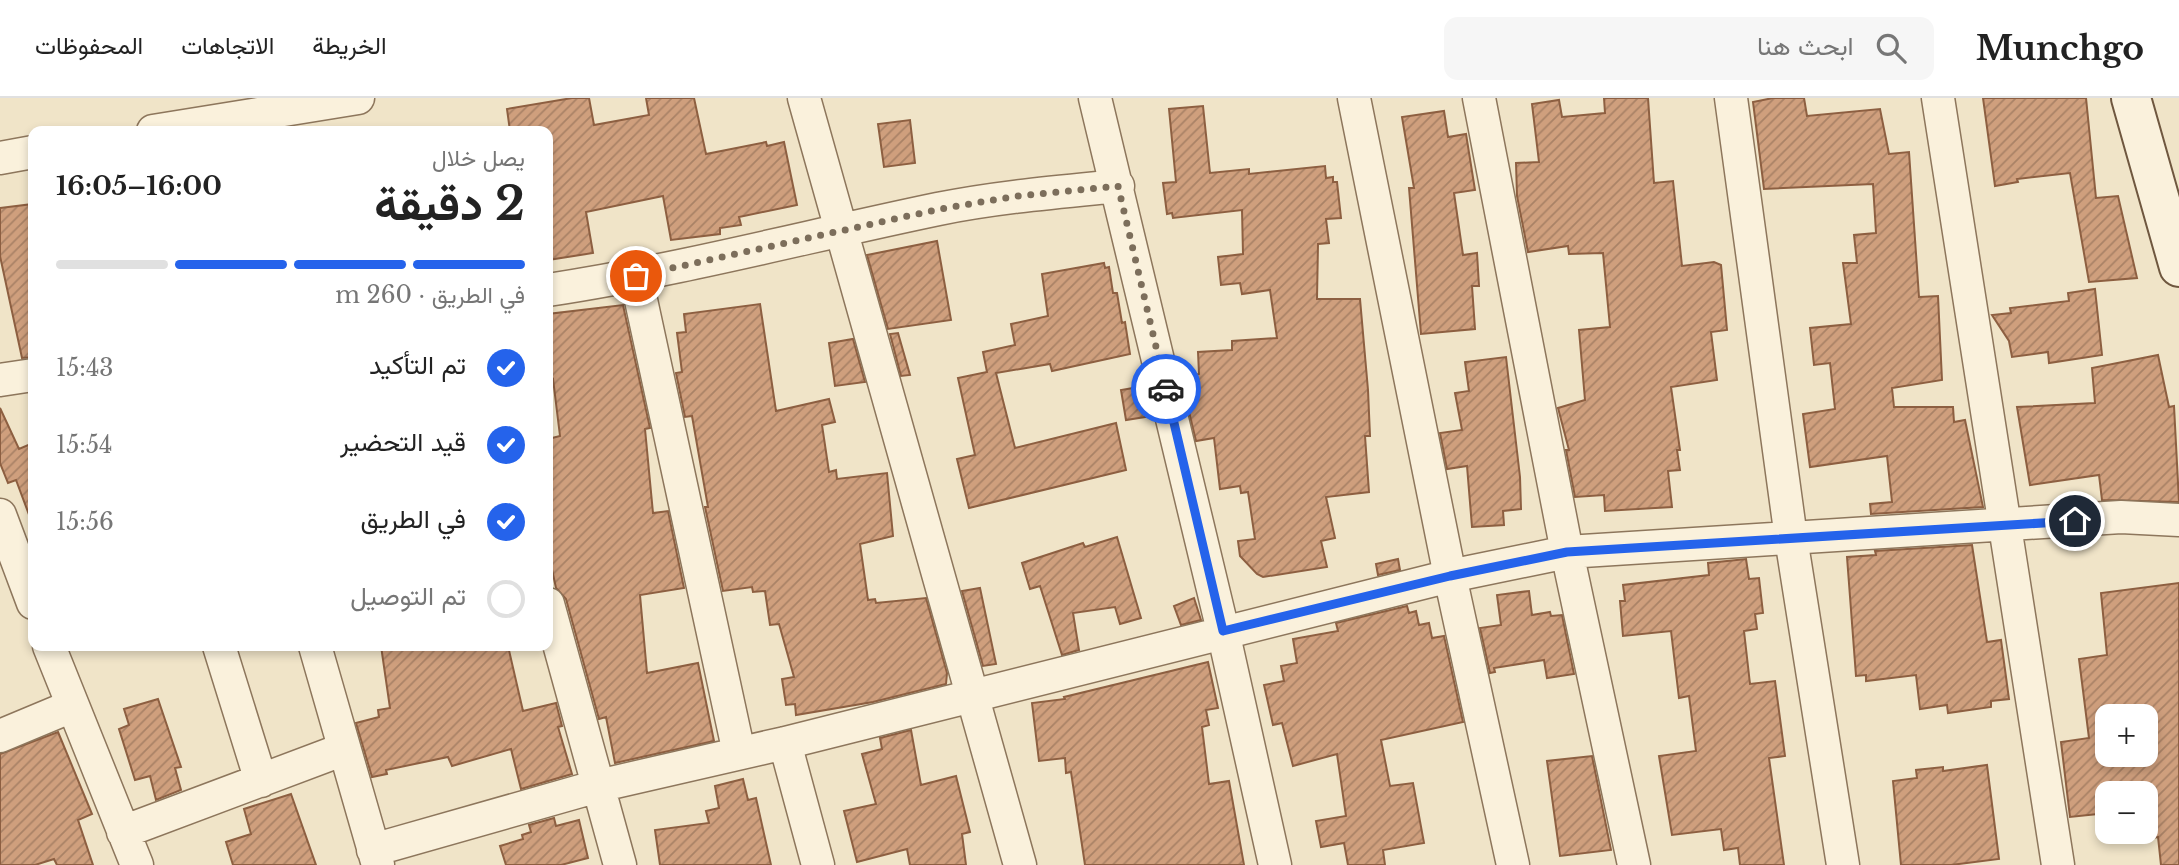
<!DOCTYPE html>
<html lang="ar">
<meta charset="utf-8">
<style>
:root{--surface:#fff;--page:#f6f6f6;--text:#222;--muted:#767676;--line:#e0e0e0;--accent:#2563eb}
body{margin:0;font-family:"Libre Baskerville",Vazirmatn,serif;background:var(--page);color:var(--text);direction:rtl;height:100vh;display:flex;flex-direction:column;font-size:26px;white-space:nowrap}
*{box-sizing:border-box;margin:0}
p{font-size:23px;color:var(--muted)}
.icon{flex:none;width:38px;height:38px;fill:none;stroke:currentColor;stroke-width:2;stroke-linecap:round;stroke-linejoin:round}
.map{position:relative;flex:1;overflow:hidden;direction:ltr}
.panel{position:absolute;left:28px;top:28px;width:525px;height:525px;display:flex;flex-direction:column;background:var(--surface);border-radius:14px;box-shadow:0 4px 10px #0003;direction:rtl}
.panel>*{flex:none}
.fabs{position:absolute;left:2095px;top:606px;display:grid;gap:14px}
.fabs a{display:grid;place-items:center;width:63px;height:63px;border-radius:14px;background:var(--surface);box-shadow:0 4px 10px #0003;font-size:35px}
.pin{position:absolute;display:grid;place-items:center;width:60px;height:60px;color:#fff;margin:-30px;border:4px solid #fff;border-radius:50%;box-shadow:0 2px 7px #0007}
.courier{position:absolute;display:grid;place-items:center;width:70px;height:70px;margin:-35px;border:5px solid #2563eb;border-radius:50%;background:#fff;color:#222;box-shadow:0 2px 9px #0007}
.head em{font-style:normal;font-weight:700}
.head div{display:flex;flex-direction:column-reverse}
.head{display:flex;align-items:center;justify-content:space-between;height:119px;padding:0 28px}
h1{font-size:46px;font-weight:700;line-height:52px}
.bar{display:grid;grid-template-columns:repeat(4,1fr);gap:10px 7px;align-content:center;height:84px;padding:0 28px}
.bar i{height:9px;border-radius:5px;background:var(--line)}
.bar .selected{background:var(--accent)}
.bar p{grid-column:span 4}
ol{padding:0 28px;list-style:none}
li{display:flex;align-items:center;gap:21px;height:77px}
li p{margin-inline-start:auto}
li .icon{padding:7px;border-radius:50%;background:var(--accent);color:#fff;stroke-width:4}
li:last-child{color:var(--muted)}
li i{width:38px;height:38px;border:4px solid var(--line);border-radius:50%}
header{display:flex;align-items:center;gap:42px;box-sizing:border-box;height:98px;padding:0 35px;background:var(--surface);border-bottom:2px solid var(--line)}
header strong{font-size:33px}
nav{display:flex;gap:38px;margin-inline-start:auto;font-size:24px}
.search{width:490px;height:63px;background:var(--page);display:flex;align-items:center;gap:18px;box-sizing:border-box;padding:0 24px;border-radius:14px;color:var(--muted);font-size:26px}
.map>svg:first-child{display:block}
</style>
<header>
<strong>Munchgo</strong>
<div class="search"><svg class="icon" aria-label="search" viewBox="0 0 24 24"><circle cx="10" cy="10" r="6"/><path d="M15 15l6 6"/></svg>ابحث هنا</div>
<nav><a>الخريطة</a><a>الاتجاهات</a><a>المحفوظات</a></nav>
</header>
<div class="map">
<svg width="2179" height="767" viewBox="0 0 2179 767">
<defs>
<pattern id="building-hatch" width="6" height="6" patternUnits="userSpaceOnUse" patternTransform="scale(1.75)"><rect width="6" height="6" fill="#cf9f7d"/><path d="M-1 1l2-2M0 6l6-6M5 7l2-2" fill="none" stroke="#a98266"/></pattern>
</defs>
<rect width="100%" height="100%" fill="#f0e4c8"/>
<!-- building -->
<path fill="url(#building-hatch)" stroke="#8d5f41" stroke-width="2" fill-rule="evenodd" d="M572 0H589L594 27 649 17 646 0H694L706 56 766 44 767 48 784 44 797 107 739 119 741 127 720 130V136L671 142 663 98 586 114 593 155 548 162V33H510L507 11Z
M1604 0H1648L1654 85 1673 83 1682 168 1714 164 1721 167 1727 232 1711 234 1717 282 1671 289 1680 352H1677L1680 372 1668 373 1672 409 1605 413 1604 397 1575 399 1566 352H1569L1558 310 1585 302 1579 232 1610 229 1603 155 1569 156 1568 148 1528 154 1517 98 1516 65 1539 64 1532 6 1559 2 1562 19 1605 15Z
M1773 0H1804L1807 18 1880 11 1889 56 1909 54 1919 199 1938 198 1942 282 1892 290 1894 309H1953L1954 324 1965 322 1983 409 1871 416 1870 406 1892 404 1887 358 1810 369 1803 316 1835 311 1830 265 1814 267 1810 230 1851 226 1843 165H1857L1854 137 1876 135 1873 86 1764 91 1753 4Z
M1983 0H2086L2096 100 2118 98 2137 180 2089 184 2070 75 2017 81 2018 84 1995 88Z
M1203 8 1210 75 1249 71V76L1325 68 1326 80 1333 79V84H1337L1341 120 1326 121 1329 145 1318 146 1317 201H1360L1368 292 1370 338H1365L1369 394 1326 399 1335 440 1321 443 1327 469 1263 479 1257 476 1240 458 1238 443 1255 441 1248 394 1241 395 1240 388 1220 391 1214 340 1196 343 1181 280 1199 276 1198 254 1232 252V243L1277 240 1270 192 1242 196 1240 185 1221 187 1218 159 1243 156 1242 112 1173 120 1172 115 1167 116 1163 85 1176 84 1169 11Z
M1444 13 1448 39 1466 36 1475 92 1454 95 1463 157 1477 155 1479 188H1472L1475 231 1421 236 1409 90H1414L1402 19Z
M910 22 915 65 884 69 878 26Z
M33 106V259L22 260 0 158V110Z
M937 143 951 222 888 231 867 157Z
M1104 165 1105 170 1109 169 1113 195H1117L1122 225 1125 224 1130 256 1052 273 1050 266 996 275 1015 350 1116 325 1126 372 969 410 957 361 975 357 958 280 987 274 983 254 1015 247 1011 226 1048 218 1042 176Z
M2095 191 2102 257 2049 265 2048 254 2012 259 2009 243 1992 217 2011 215 2010 210 2069 203 2068 195Z
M760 206 776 313 829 301 835 324 822 327 829 374 836 372 837 381 887 375 893 438 860 446 868 502 875 501 876 505 926 500 947 575 946 586 873 604 796 617 795 606 786 607 782 581 794 579 779 526 770 527 765 493 753 494 752 489 723 493 705 409H708L692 318 685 319 676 275 682 274 677 235 686 234 684 216Z
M623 207 650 330 645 331 653 415 668 413 684 490 640 497 647 575 698 565 714 643 615 665 606 619 599 621 566 501 556 490 548 453V341L560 338 553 281 548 283V216Z
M898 235 910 277 901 278 890 236Z
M853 241 865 284 835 288 829 245Z
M2158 257 2169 309 2174 308 2179 404 2102 402 2099 377 2030 387 2017 309 2095 305 2092 270Z
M1506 259 1520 379 1521 411 1503 413 1504 427 1472 429 1467 368 1447 371 1440 335 1462 332 1455 295 1469 293 1465 264Z
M1145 288 1152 318 1126 322 1121 292Z
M0 310 19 351 33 345V422H31L16 382 8 385 0 365Z
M1117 439 1141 520 1120 526 1115 509 1073 515 1079 552 1062 557 1040 488 1030 491 1022 465 1083 445 1085 449Z
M1972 447 1987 544 2001 542 2009 601 1991 603V609L1948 615 1947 607 1920 611 1916 577 1866 583V577L1856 578 1847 459 1876 457 1875 453Z
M1398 461 1400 472 1378 477 1376 466Z
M1746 461 1749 481 1759 480 1763 515 1755 516 1757 531 1744 533 1750 586 1775 583 1785 658 1769 660 1784 767H1740L1738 750 1724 752 1721 731 1672 737 1659 658 1696 653 1689 598 1679 600 1671 533 1623 538 1620 503H1625L1623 487 1709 477 1708 465Z
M2179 485V767H2161L2158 739 2153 740 2146 695H2107V715L2070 719 2061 644 2089 640 2079 561 2107 557 2101 495ZM2107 618H2146V656H2107Z
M980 490 996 566 983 568 962 493Z
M1529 493 1532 517 1550 514 1551 518 1562 517 1574 576 1547 580 1544 562 1494 570 1495 574 1490 575 1480 530 1501 527 1497 497Z
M1194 500 1201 522 1181 527 1174 508Z
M1407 508 1409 515 1416 513 1419 527 1429 525 1432 540 1444 538 1463 624 1381 642 1390 688 1413 685 1424 745 1383 752 1385 767H1348L1344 745 1321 749 1316 723 1346 718 1337 656 1293 668 1282 625 1273 627 1264 587 1284 583 1281 568 1297 565 1293 541 1338 533 1336 525Z
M381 548H508L523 613 556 605 562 628 558 629 572 676 521 691 511 651 452 668 448 659 386 672 387 676 372 679 356 625 379 619 378 612 390 610Z
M1208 564 1218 610 1206 612 1209 627 1202 629 1209 686 1229 683 1244 767H1085L1071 674 1066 675 1065 660 1039 663 1032 605 1065 601 1064 599Z
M158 601 181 669 175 670 181 692 156 702 150 678 135 682 119 631 129 627 124 611Z
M911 632 921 687 956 678 970 734 962 736 966 767H910L907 751 857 764 844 713 876 706 862 656 882 651 880 640Z
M58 634 92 716 78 722 93 767H57L54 761 35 767H0V656Z
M1592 658 1611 752 1560 758 1547 663Z
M1987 667 1999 761 1951 767H1901L1893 683 1917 680 1916 672 1943 669V673Z
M743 681 748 702 756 700 771 767H660L655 732 709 725 706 713 719 710 715 688Z
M291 696 316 767H233L226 744 251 736 244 711Z
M554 720 556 728 579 722 588 760 561 767H506L500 748 523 741 522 737 531 734 529 727Z"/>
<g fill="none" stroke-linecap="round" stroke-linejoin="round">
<!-- street casing -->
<g stroke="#8d765c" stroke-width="35">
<path id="street" d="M804 0 1020 767
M1095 0 1223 533 1275 767
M1354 0 1450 478 1513 767
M1479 0 1567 454 1634 767
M1731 0 1791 440 1843 767
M1938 0 2058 767
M153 33 358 0
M0 60 33 54
M636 179 739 655
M548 192C680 172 808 138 938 111 998 99 1058 94 1118 88
M0 282 33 277
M0 417 33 505
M548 506 620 767
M49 548 137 767
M219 548 261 683
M315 548 378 767
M0 638 72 608
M785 645 818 767
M123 734 344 651
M373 752 598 688 785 645 1450 478 1567 454 2121 419 2179 422"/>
</g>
<!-- secondary casing -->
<g stroke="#6f573f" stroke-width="42">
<path id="secondary" d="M2131 0 2179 169"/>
</g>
<!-- street -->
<use href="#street" stroke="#faf1dc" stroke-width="32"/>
<!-- secondary -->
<use href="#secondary" stroke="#faf1dc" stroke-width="38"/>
</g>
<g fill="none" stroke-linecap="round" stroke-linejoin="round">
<!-- done -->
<path stroke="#7c6e5b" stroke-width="7" stroke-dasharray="0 12.6" d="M636 178 940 111 1017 98 1118 88 1166 291"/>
<!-- route -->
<path stroke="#2563eb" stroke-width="9" d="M1166 291 1223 533 1450 478 1567 454 2075 423"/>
</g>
</svg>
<div class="fabs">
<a>+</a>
<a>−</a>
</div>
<div class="pin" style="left:636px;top:178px;background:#ea580c"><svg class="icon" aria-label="bag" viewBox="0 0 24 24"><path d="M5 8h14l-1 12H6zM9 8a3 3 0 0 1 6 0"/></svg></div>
<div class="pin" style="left:2075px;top:423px;background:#1f2937"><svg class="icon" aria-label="home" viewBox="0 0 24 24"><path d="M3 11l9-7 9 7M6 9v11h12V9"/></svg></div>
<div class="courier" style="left:1166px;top:291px"><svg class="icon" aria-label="car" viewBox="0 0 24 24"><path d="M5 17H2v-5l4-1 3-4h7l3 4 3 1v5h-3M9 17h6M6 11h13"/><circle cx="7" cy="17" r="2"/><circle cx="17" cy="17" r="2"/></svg></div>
<section class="panel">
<div class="head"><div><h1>2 دقيقة</h1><p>يصل خلال</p></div><em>16:00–16:05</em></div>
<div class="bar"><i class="selected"></i><i class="selected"></i><i class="selected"></i><i></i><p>في الطريق · 260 m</p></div>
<ol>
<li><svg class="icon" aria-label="check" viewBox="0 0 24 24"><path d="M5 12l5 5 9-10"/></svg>تم التأكيد<p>15:43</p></li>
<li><svg class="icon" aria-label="check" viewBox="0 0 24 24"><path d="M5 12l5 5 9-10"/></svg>قيد التحضير<p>15:54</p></li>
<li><svg class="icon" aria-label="check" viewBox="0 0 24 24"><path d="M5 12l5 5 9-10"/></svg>في الطريق<p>15:56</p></li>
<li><i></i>تم التوصيل</li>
</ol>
</section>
</div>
